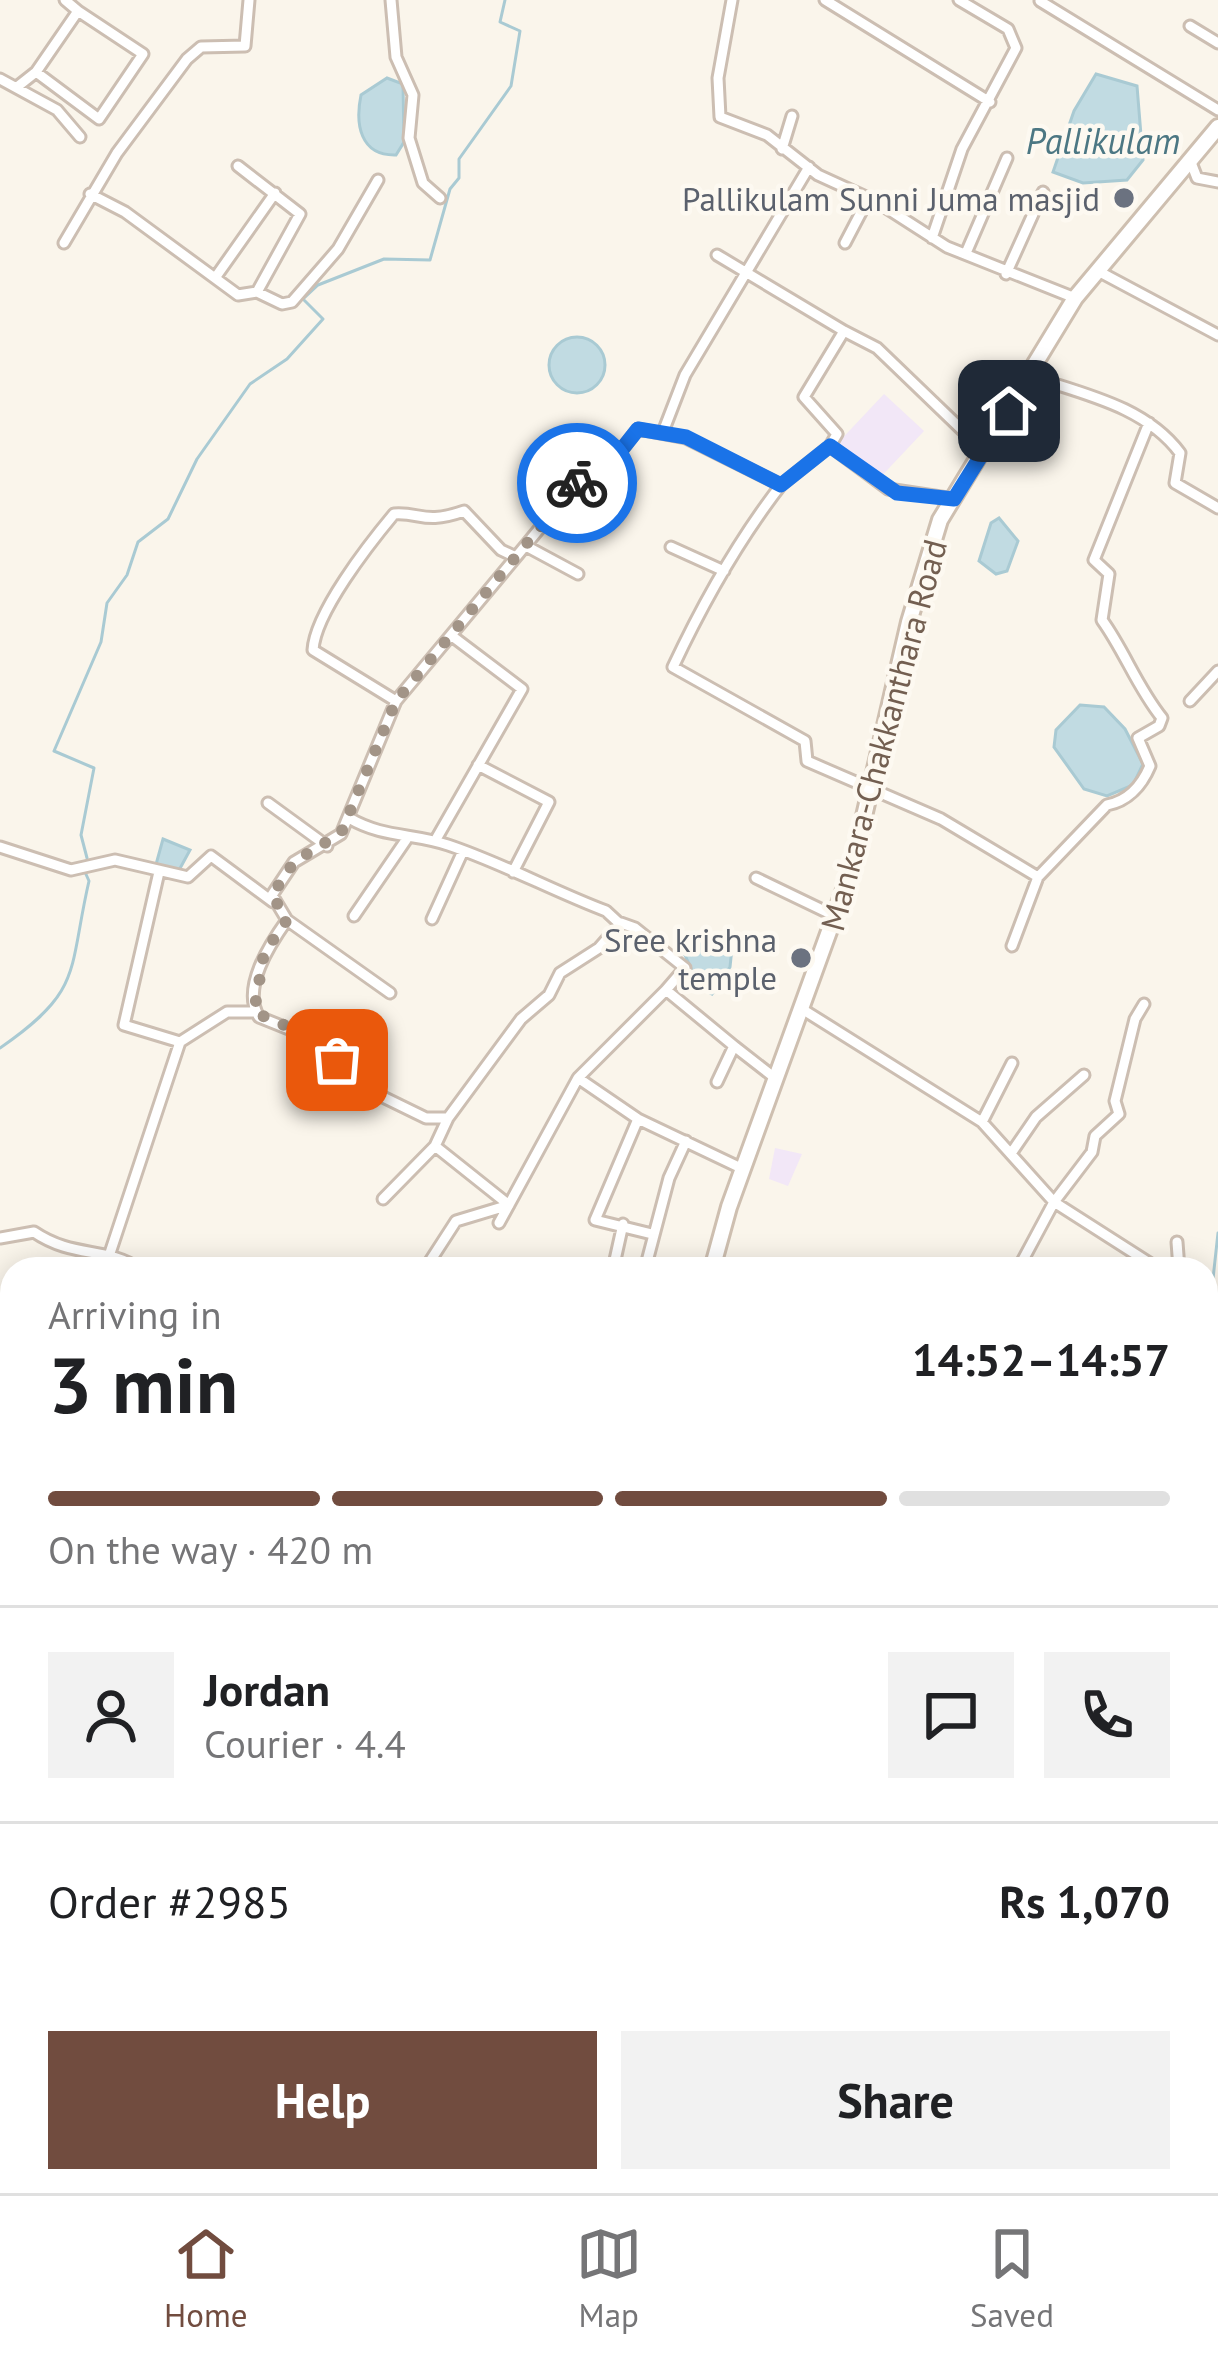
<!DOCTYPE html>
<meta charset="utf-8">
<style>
:root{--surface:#fff;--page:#f2f2f2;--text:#202124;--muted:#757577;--line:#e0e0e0;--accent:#714c3f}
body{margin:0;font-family:"PT Sans",sans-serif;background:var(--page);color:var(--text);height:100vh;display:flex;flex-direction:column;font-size:45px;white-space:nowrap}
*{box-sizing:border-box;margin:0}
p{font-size:39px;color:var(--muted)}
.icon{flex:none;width:66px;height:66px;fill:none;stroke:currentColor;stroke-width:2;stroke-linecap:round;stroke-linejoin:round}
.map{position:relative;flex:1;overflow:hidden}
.details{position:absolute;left:0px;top:1257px;width:1218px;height:936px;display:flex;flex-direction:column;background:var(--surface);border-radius:36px 36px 0 0;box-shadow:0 6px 30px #0003}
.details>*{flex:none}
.pin{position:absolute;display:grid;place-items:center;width:102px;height:102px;color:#fff;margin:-51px;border-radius:24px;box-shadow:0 6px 18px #0006}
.courier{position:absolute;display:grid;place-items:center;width:120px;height:120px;margin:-60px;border:9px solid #1a73e8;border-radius:50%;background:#fff;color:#222;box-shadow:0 3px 15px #0007}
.overview em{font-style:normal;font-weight:800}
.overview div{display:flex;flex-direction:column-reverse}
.overview{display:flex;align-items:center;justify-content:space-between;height:204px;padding:0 48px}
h1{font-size:78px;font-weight:800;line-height:90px}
.bar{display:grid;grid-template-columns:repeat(4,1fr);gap:18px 12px;align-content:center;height:144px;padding:0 48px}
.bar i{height:15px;border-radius:9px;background:var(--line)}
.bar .selected{background:var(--accent)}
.bar p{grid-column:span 4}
.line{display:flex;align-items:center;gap:30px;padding:0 48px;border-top:3px solid var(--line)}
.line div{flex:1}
.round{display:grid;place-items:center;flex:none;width:126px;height:126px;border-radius:0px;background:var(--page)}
.button{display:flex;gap:24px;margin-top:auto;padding:24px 48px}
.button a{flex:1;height:138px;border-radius:0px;background:var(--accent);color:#fff;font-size:48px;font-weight:800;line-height:138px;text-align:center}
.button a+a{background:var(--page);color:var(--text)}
.tabs{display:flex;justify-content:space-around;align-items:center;height:168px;border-top:3px solid var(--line);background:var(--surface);font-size:33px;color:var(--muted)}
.tabs a{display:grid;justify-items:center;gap:6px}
.tabs .selected{color:var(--accent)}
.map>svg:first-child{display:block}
</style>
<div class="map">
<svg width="1218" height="2193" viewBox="0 0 1218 2193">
<rect width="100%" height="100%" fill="#faf5eb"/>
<!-- education -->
<path fill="#f2e7f7" d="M884 394 924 431 874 484 835 446Z
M775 1148 802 1154 788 1186 769 1179Z"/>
<!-- water -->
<path fill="#c1dbe2" stroke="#a9cad3" stroke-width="3" d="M1096 74 1137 86 1143 160 1127 180 1083 183 1053 172 1074 111Z
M387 78 403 84 404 142 396 155C360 156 355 124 361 95Z
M549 365a28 28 0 1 1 56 0a28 28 0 1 1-56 0Z
M999 518 1018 541 1007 571 996 574 979 561 991 523Z
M1080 705 1104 707 1125 729 1143 764 1133 785 1107 796 1084 789 1054 747 1056 730Z
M163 839 190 850 178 872 155 868Z
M717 934 732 948 730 967 712 994 700 988 684 953 695 939Z"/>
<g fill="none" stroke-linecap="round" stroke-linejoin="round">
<!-- stream -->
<path stroke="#a9cad3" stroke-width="3" d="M87 858 81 835 94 768 54 751 101 642 107 603 127 575 138 542 168 519 197 459 250 384 287 359 323 319 303 299 318 285 384 259 430 260 450 189 459 178V159L511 86 520 31 500 22 505 0
M0 1048C84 990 68 972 89 881L85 872
M1206 1343 1218 1233
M1206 1506 1218 1514
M0 1805 12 1807
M1206 2111 1211 2106
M1119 2189 1111 2192 1136 2181"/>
<!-- street casing -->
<g stroke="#ccbeb2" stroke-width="15">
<path id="street" d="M391 0 396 57 413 95 409 138 423 183 440 198
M732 0 718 78 720 117 767 135 818 175 877 202 947 247 1075 298
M825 0 990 102
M1040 1 1218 110
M1190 26 1218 43
M36 72 99 119 143 54 78 11
M0 79 57 110 80 137
M17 87 36 72 78 11 65 0
M782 149 792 116
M1190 160 1197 178 1218 182
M238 166 300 214 257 292
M90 194 125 212 238 295 257 292 282 304 292 302 338 249 378 180
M932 238 962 149 1016 48 1008 29 959 0
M64 243 117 153 187 59 201 47 245 46 249 0
M845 243 868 199
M966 253 1007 158
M717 255 844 331
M1098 271 1218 335
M1006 274 1043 192
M215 278 275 193
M1030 376C1083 394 1145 406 1180 453L1175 483 1218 508
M663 432 685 375 809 167
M830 446 837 434 804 397 844 331 877 348 984 451
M781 485 830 446 888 489 954 499
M526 546 578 574
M671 547 724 571
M396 701 516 557
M1190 701 1218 671
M478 765 549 802 513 872
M268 803 327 846
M349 818C383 838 413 833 448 845 502 863 553 891 606 911L620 924
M435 841 522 689 452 636
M0 847 71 870 115 860 188 877 211 856 273 902
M159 872 124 1025 180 1042
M1038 877 1107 805C1128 801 1142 785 1150 766L1138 738 1159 726 1162 718C1137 687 1125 652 1102 620L1109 574 1094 560 1149 423
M756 878 837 917
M354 916 406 840
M432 919 463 851
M287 920 390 993
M666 990 685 968 635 928 621 923 599 948 560 973 549 995 521 1019 448 1118H426L383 1097 314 1039 259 1017C241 988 270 944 287 920L272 895 294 862 341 834 396 701 313 650C315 613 369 544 394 514 421 512 424 525 464 511L501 550 516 557 577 483 600 477 638 429 686 438 781 485C737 542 703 603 673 667L805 741 807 761 941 819 1038 877 1012 946
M802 1009 982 1122 1054 1202 1151 1264 1149 1269
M578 1078 666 990 734 1046
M717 1082 734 1046 775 1078
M982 1122 1012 1063
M1012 1152 1036 1117 1084 1075
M383 1199 435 1146 448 1118
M499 1223 578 1078 638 1119
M652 1234 595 1220 638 1119 743 1169
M0 1238 34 1232C74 1259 106 1246 139 1269
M1177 1242 1179 1269
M109 1256 180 1042 227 1012H254
M425 1269 456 1221 509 1205 435 1146
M613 1269 623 1224
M645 1269 669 1178 686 1141
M1018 1269 1054 1202 1092 1152 1095 1136 1119 1114 1115 1101 1135 1019 1144 1004
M0 1934V1969
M0 2007 12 2013
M1206 2100 1218 2097
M1206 2121 1218 2106
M376 2181 396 2193
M562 2181 591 2193
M857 2181 883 2193
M34 2193 52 2181
M209 2193 216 2183 229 2193
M459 2193 473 2181
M635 2193 655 2181
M823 2193 828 2181
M1128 2193 1152 2181"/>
</g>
<!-- secondary casing -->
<g stroke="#cebfb0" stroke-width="20">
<path id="secondary" d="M712 1269 729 1207 852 868 909 622 940 520 1075 298 1218 127
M317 2193 326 2181"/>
</g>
<!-- street -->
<use href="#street" stroke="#fff" stroke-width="9"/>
<!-- secondary -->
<use href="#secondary" stroke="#fff" stroke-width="14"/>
</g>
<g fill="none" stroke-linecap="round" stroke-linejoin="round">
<!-- done -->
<path stroke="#a29487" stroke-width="12" stroke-dasharray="0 21.6" d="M337 1060 309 1036 254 1012 264 953 287 920 272 895 294 862 341 833 396 701 577 483"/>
<!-- route -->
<path stroke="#1a73e8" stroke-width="15" d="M577 483 600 477 638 429 686 437 781 485 830 446 897 493 954 499 1009 411"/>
</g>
<!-- markers -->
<g fill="#6b7280" stroke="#fdf9f1" stroke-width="4.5">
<circle cx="1124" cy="198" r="12"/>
<circle cx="801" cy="958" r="12"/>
</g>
<g text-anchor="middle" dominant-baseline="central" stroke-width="9" stroke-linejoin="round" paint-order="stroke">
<!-- worship labels -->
<g font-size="33" fill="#5b616d" stroke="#fdf9f1" text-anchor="end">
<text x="1100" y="198">Pallikulam Sunni Juma masjid</text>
<text x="777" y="939">Sree krishna<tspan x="777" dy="38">temple</tspan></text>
</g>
<!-- street labels -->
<g font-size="33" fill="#735f51" stroke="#fdf9f1">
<text transform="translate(883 735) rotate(-75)">Mankara-Chakkanthara Road</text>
</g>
<!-- water labels -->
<g font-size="36" font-style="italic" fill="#4c7783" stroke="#fdf9f1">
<text x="1103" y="140">Pallikulam</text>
</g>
</g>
</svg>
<div class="pin" style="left:337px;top:1060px;background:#ea580c"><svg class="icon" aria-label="bag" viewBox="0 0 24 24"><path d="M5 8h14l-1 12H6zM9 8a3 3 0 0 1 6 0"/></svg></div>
<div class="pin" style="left:1009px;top:411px;background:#1f2937"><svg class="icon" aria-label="home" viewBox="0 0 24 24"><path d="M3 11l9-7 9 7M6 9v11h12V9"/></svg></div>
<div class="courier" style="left:577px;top:483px"><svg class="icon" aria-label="bike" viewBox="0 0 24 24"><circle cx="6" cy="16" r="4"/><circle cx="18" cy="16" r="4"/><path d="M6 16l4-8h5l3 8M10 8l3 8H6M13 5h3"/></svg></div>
<section class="details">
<div class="overview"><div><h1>3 min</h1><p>Arriving in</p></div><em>14:52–14:57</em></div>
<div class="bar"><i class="selected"></i><i class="selected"></i><i class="selected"></i><i></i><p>On the way · 420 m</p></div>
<div class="line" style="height:216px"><a class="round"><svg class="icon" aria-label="person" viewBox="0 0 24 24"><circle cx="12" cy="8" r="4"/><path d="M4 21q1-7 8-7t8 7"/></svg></a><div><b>Jordan</b><p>Courier · 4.4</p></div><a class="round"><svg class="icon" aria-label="chat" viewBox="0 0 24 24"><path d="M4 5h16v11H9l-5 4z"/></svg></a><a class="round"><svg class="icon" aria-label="phone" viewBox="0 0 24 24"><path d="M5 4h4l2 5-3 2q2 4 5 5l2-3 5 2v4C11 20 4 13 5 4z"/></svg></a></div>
<div class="line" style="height:156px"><div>Order #2985</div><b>Rs 1,070</b></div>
<div class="button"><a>Help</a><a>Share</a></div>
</section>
</div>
<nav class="tabs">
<a class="selected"><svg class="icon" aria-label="home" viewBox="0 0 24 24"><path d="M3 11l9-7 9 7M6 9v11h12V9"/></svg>Home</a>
<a><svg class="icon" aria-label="map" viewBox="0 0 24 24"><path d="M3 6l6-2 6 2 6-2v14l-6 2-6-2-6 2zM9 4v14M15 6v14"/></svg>Map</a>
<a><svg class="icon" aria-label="saved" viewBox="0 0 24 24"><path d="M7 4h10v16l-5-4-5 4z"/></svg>Saved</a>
</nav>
